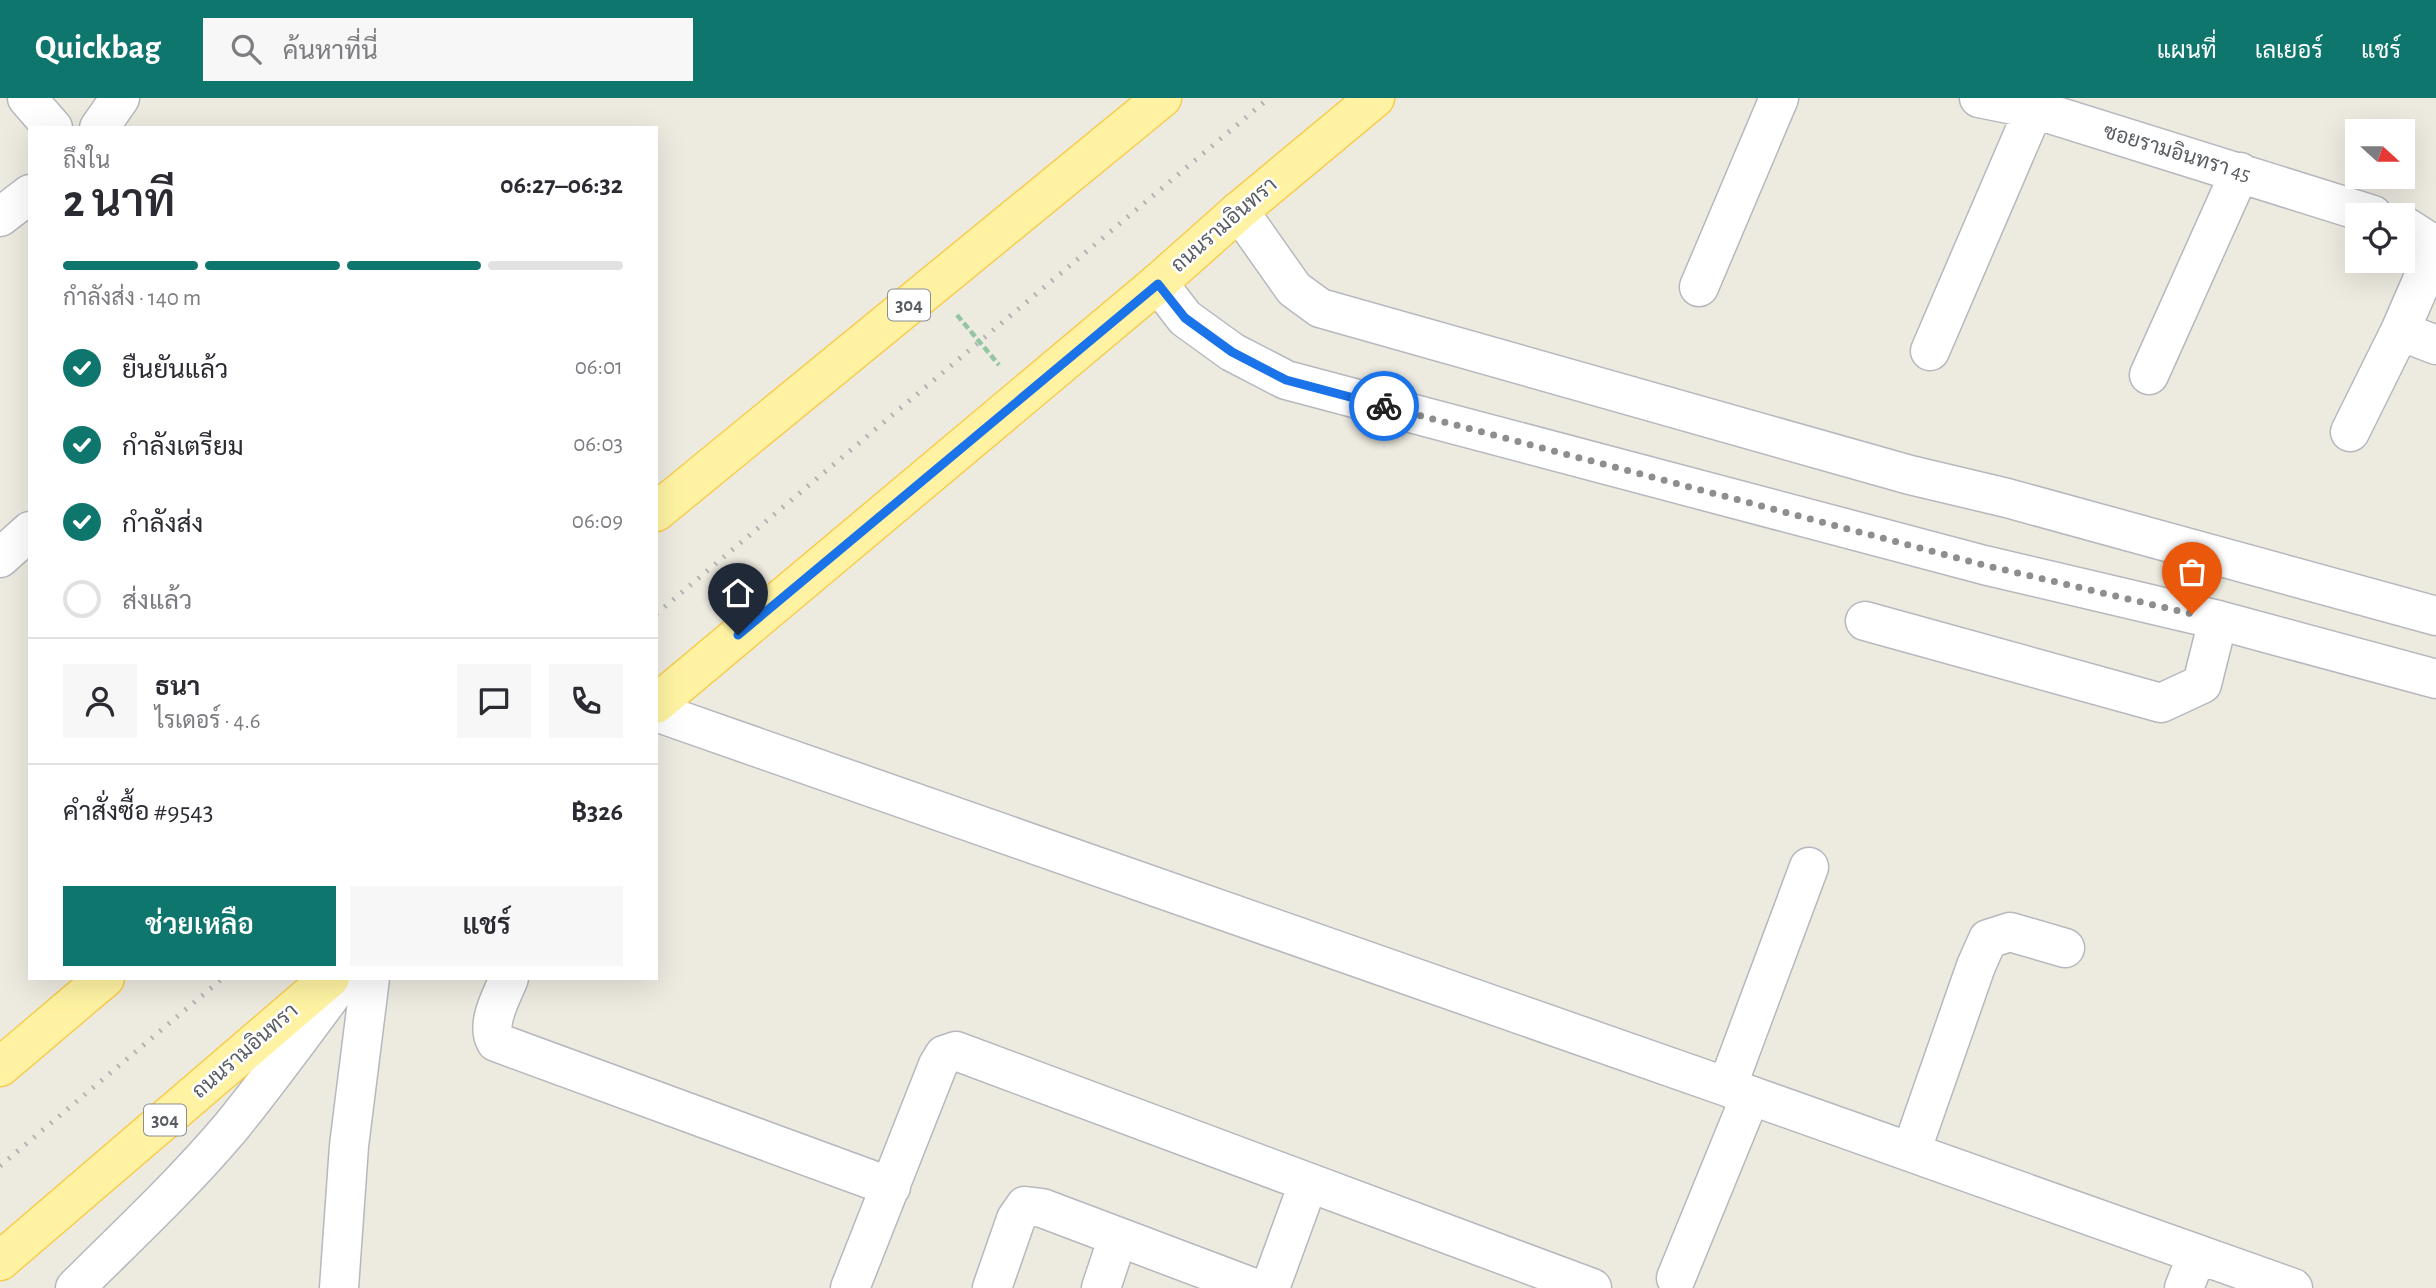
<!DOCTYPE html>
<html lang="th">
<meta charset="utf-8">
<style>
:root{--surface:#fff;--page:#f7f7f7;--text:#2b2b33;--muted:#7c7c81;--line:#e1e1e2;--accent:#0f766e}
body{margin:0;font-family:"Alegreya Sans",Sarabun,sans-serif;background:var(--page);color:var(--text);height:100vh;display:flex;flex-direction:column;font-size:26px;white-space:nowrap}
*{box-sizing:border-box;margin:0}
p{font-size:23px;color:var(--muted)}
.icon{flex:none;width:38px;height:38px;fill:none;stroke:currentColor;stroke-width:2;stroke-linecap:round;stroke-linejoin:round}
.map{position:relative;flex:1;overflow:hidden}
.details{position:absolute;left:28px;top:28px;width:630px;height:854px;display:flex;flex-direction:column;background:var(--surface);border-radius:0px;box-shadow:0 7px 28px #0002}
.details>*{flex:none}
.needle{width:46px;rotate:111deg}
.fabs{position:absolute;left:2345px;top:21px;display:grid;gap:14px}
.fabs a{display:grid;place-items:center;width:70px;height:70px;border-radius:0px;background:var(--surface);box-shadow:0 7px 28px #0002;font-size:35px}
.pin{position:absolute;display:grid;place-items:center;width:60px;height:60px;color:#fff;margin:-72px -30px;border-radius:50% 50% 50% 0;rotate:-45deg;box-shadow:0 0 7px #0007}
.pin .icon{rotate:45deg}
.courier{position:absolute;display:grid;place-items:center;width:70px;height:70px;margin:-35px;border:5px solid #1a73e8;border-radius:50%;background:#fff;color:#222;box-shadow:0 2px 9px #0007}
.headline em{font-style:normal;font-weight:600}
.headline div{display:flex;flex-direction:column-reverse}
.headline{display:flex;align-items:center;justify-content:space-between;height:119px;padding:0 35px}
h1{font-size:46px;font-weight:600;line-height:52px}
.bar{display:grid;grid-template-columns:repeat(4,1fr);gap:10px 7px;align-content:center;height:84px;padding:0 35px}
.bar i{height:9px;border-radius:5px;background:var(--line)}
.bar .current{background:var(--accent)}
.bar p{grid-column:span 4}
.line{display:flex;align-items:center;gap:18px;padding:0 35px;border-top:2px solid var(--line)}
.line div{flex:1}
.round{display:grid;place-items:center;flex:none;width:74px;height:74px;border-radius:0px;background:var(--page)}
ol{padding:0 35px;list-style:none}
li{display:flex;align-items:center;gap:21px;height:77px}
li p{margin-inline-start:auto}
li .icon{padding:7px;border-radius:50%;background:var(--accent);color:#fff;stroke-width:4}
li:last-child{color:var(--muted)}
li i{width:38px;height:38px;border:4px solid var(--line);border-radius:50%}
.primary-button{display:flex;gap:14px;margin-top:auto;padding:14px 35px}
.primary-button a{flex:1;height:80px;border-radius:0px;background:var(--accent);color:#fff;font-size:28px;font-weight:600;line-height:80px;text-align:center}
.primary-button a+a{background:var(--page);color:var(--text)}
header{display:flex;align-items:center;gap:42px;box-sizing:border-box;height:98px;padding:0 35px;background:var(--accent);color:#fff}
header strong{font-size:33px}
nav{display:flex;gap:38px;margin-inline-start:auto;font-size:24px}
.search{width:490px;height:63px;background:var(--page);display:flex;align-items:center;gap:18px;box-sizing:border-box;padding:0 24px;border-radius:0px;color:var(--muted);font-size:26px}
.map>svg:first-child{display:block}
</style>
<header>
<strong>Quickbag</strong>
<div class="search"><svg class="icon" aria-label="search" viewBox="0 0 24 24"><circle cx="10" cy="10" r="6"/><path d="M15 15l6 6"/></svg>ค้นหาที่นี่</div>
<nav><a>แผนที่</a><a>เลเยอร์</a><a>แชร์</a></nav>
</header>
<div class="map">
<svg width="2436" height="1190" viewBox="0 0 2436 1190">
<rect width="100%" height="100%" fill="#edeae0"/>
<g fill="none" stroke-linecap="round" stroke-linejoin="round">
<!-- minor casing -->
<g stroke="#b6b8be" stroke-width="41">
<path id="minor" d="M27 0 53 30
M1979 0 2034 11 2373 117
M99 30 120 0
M1239 113 1294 191 1320 210 1910 377 2007 400 2436 518
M0 119 30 96
M1158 185 1185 220 1232 254 1286 282 1984 467 2218 522 2436 581
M1699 189 1779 0
M2400 233 2436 247
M1930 253 2034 11
M2149 277 2240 74
M2350 334 2400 233 2430 164 2425 141 2403 127
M0 460 30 433
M1865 523 2161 605 2202 586 2218 522
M656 614 1727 989 2293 1190
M509 880C502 898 485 926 496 944L891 1089
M1727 989 1809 769
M1911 1054 1976 868 1988 841 2010 834 2065 850
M1676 1180 1750 999
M75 1190C128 1137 183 1086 231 1029 270 981 307 930 344 880
M339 1190 349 1048 370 880
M850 1190 938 967 944 957 956 953 1592 1190
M992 1190 1016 1121 1025 1108 1042 1110 1254 1190
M1101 1190 1118 1139
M1270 1190 1308 1086
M2184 1190 2197 1157"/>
</g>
<!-- major casing -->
<g stroke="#f8cd4e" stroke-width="41">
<path id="major" d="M656 414 1162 0
M656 606 1158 185 1239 113 1375 0
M0 969 105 880
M0 1163 330 880"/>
</g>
<!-- path -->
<path stroke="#92c5a2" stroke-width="4.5" stroke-dasharray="7 3.5" stroke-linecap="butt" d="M957 217 999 267"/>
<!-- minor -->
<use href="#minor" stroke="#fff" stroke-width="38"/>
<!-- major -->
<use href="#major" stroke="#fff3a3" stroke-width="38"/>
<!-- rail -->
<path stroke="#b2b3b3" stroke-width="5" stroke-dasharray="2 9" stroke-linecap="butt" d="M656 516 1269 0
M0 1068 223 880"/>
</g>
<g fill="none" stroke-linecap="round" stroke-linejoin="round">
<!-- done -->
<path stroke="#8d8e8e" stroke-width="7" stroke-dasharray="0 12.6" d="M1384 308 1984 467 2192 516"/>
<!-- route -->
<path stroke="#1a73e8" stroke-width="9" d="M738 537 1158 186 1185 220 1232 254 1286 282 1384 308"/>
</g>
<g text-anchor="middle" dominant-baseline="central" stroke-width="5" stroke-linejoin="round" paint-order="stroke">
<!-- shield labels -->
<g fill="#fff" stroke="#8b8e91" stroke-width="2">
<rect x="888" y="191.5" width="42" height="31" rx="5"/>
<rect x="144" y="1006.5" width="42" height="31" rx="5"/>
</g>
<g font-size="19" font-weight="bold" fill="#595d62">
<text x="909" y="207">304</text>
<text x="165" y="1022">304</text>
</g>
<!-- street labels -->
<g font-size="21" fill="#595d62" stroke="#fff">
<text transform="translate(2177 55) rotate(17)">ซอยรามอินทรา 45</text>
<text transform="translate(1224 127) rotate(-41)">ถนนรามอินทรา</text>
<text transform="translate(245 953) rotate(-41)">ถนนรามอินทรา</text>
</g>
</g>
</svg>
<div class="fabs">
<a><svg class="needle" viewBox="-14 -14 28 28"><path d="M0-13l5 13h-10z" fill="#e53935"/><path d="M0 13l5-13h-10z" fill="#7c7c81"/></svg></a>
<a><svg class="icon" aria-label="locate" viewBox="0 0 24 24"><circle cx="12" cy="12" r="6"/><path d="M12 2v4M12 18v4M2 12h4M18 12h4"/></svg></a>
</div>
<div class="pin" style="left:2192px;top:516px;background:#ea580c"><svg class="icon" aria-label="bag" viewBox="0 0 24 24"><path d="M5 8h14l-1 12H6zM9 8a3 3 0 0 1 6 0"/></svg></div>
<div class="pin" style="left:738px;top:537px;background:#1f2937"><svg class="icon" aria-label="home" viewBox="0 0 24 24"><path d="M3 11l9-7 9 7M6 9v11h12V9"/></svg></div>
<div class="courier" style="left:1384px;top:308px"><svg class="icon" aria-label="bike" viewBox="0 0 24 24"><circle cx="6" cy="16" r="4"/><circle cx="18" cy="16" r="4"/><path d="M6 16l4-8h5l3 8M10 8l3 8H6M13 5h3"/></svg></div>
<section class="details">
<div class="headline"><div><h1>2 นาที</h1><p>ถึงใน</p></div><em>06:27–06:32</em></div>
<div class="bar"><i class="current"></i><i class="current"></i><i class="current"></i><i></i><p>กำลังส่ง · 140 m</p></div>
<ol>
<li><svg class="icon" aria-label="check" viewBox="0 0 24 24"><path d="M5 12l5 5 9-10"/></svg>ยืนยันแล้ว<p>06:01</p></li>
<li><svg class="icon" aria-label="check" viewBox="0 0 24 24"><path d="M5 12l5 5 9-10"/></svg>กำลังเตรียม<p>06:03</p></li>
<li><svg class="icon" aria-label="check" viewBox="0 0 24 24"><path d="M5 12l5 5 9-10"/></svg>กำลังส่ง<p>06:09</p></li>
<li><i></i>ส่งแล้ว</li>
</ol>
<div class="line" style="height:126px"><a class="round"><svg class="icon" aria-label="person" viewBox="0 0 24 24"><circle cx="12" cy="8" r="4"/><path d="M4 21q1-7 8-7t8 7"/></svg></a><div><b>ธนา</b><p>ไรเดอร์ · 4.6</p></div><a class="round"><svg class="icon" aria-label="chat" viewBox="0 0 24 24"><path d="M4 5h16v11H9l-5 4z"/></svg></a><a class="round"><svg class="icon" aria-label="phone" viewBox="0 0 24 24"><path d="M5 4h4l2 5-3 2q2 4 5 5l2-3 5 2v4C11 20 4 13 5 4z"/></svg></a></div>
<div class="line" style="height:91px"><div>คำสั่งซื้อ #9543</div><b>฿326</b></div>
<div class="primary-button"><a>ช่วยเหลือ</a><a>แชร์</a></div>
</section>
</div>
